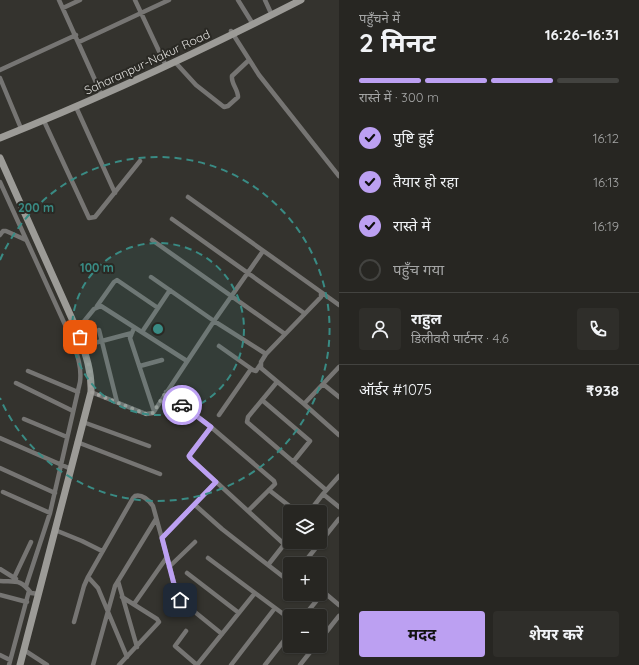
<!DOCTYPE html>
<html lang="hi">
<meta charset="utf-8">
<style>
:root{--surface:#272622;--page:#2f2e2a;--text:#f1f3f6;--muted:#a4a5a5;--line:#434340;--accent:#bca0f2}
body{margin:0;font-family:Quicksand,"Noto Sans Devanagari",sans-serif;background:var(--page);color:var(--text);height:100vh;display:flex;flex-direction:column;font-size:15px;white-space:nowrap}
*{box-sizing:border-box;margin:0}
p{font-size:13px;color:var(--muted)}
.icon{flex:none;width:22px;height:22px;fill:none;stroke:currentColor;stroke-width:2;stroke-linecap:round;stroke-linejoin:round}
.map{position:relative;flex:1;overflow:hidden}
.drawer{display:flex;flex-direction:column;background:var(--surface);width:300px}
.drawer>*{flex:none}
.tools{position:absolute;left:283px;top:505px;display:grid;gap:8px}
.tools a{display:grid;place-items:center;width:44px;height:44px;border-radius:4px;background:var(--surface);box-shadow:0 1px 3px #0004,0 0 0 1px var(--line);font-size:20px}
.pin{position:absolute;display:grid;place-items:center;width:34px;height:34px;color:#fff;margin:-17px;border-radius:8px;box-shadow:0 2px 6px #0006}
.courier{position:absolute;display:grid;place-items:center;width:40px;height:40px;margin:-20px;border:3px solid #bca0f2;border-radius:50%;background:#fff;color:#222;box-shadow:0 1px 5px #0007}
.summary em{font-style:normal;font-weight:700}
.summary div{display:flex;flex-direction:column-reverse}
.summary{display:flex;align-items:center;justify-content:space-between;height:68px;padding:0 20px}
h1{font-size:26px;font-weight:700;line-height:30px}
.bar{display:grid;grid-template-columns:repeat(4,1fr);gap:6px 4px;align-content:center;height:48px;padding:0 20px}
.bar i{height:5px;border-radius:3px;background:var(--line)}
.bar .current{background:var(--accent)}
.bar p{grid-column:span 4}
.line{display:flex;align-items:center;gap:10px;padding:0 20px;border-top:1px solid var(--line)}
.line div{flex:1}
.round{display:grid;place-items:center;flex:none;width:42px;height:42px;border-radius:4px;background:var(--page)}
ol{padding:0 20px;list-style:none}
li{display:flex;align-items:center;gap:12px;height:44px}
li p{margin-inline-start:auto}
li .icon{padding:4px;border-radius:50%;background:var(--accent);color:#111;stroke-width:4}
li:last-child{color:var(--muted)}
li i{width:22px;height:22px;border:2px solid var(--line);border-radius:50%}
.action{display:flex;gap:8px;margin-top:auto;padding:8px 20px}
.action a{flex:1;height:46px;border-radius:4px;background:var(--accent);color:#111;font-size:16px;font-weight:700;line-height:46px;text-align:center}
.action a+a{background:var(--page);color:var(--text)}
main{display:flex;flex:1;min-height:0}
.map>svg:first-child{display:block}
</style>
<main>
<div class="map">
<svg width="339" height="665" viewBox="0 0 339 665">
<rect width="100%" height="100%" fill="#34332e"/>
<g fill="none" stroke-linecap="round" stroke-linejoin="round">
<!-- street -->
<path stroke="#767573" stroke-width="4.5" d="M59 0 100 91
M135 0 166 66
M238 0 251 21
M265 0 270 11
M63 8 80 0
M231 31 259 75 339 176
M79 42 169 0
M175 62 196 85 224 107 228 106 238 97C238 89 231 84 232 76L249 60
M0 70 76 35
M0 78 20 126
M76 107 115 193
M44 121 89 218 95 217 140 161
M0 182 72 340C77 354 82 367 80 382L50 513 26 586
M188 197 321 292V297L266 354
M172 219 304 313
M0 235 3 231H6L26 240
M152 240 285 334
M151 277 214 321 263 251
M321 292 339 305
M97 306 114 282 117 280 158 308
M134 328 130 338 154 411
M77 330 94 309 101 306 187 361
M99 330 117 402
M142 332 170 290
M83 346 132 333
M219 346 253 370 256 371 260 365
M140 366 162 360
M28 371 78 392
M277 382 248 417 247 422 326 490
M16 383 73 411
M323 384 339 397
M91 392 146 414 153 413 214 321 266 354 261 362V368L304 404 339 367
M166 392 211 427 274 481 275 484 248 511
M262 400 310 441 293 462
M304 404 339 435
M219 415 251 369
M24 419 67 437
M83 422 149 446
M211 427 190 454 189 457 284 544
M0 438 71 469
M77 442 160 474
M0 468 55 493
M269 490 297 512
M3 492 50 513
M323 494 339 507
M195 505 222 529 268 565
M309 512 323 494 339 476
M55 530 82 541 102 551
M290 537 268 565 290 582
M162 538 216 482
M208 558 290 619
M303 564 339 519
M169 567 195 542
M0 569 16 579
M187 573 239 613
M88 577 98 588 127 657
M14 578 31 542
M0 581C17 582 20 579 31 593L39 594
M118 581 137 647
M306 594 315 601
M0 595 27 602
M134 604 167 557
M304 616 322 594H326L339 605
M74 622 84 586 88 577 133 498 135 496C142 494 149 500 153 506L178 597 185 604 222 634
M186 631 175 646 197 665
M320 640 339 616
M24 650 47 665
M0 655 10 660
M9 665 29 591
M93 665 115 586 156 519
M119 665 159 622 157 619 122 597
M197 665 255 593
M231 665 275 608
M265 665 290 633
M300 665 315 646"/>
<!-- secondary -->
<path stroke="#9c9b97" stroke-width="7" d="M0 138C103 97 203 50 301 0
M0 158 77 330C84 350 92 369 91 392L20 665"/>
</g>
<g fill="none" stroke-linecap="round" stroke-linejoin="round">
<!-- done -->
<path stroke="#a3a29e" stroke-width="4" stroke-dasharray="0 7.2" d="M80 337C86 355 92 372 91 392L146 414 153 413 166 392 182 405"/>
<!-- route -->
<path stroke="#bca0f2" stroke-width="5" d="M180 600 176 592 162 538 216 482 191 459 189 456 211 427 182 405"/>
</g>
<!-- distance rings -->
<circle cx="158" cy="329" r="86" fill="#398b84" fill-opacity=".12"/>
<g fill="none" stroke="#398b84" stroke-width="2" stroke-dasharray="7 5">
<circle cx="158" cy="329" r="86"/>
<path d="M0 260A172 172 0 1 1 0 398"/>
</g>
<g text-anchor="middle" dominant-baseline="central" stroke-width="4" stroke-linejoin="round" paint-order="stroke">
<!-- street labels -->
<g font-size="12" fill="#dfdedb" stroke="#2a2924">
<text transform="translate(147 62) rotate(-25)">Saharanpur-Nakur Road</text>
</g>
</g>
<circle cx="158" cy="329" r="6" fill="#398b84" stroke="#2a2924" stroke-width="2"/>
<g font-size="12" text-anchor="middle" font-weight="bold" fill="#398b84" stroke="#2a2924" stroke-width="4" stroke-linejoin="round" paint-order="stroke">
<text x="36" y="212">200 m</text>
<text x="97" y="272">100 m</text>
</g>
</svg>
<div class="tools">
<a><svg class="icon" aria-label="layers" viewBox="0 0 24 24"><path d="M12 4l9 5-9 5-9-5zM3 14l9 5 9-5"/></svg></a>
<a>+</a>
<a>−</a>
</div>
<div class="pin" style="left:80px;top:337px;background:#ea580c"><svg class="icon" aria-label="bag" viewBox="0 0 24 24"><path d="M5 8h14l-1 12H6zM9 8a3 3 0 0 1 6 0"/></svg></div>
<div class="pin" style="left:180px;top:600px;background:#1f2937"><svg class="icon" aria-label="home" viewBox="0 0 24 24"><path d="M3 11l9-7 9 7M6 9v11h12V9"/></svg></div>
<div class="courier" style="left:182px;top:405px"><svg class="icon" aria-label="car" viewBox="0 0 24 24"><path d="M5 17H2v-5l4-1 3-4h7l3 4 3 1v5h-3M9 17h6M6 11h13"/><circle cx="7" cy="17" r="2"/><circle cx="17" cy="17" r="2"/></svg></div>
</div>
<section class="drawer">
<div class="summary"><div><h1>2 मिनट</h1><p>पहुँचने में</p></div><em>16:26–16:31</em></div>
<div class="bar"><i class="current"></i><i class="current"></i><i class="current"></i><i></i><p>रास्ते में · 300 m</p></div>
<ol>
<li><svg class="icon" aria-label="check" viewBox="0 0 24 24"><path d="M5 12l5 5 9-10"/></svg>पुष्टि हुई<p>16:12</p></li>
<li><svg class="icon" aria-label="check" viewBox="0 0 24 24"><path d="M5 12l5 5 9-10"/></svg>तैयार हो रहा<p>16:13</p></li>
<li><svg class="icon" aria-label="check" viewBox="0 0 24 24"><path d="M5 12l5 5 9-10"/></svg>रास्ते में<p>16:19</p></li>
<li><i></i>पहुँच गया</li>
</ol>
<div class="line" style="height:72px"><a class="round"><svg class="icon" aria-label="person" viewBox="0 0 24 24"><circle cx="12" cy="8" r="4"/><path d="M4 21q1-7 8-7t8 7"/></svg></a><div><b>राहुल</b><p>डिलीवरी पार्टनर · 4.6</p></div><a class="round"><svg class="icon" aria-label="phone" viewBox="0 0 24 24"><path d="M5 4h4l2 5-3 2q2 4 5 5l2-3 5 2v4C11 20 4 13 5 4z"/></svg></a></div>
<div class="line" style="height:52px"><div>ऑर्डर #1075</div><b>₹938</b></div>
<div class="action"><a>मदद</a><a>शेयर करें</a></div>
</section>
</main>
